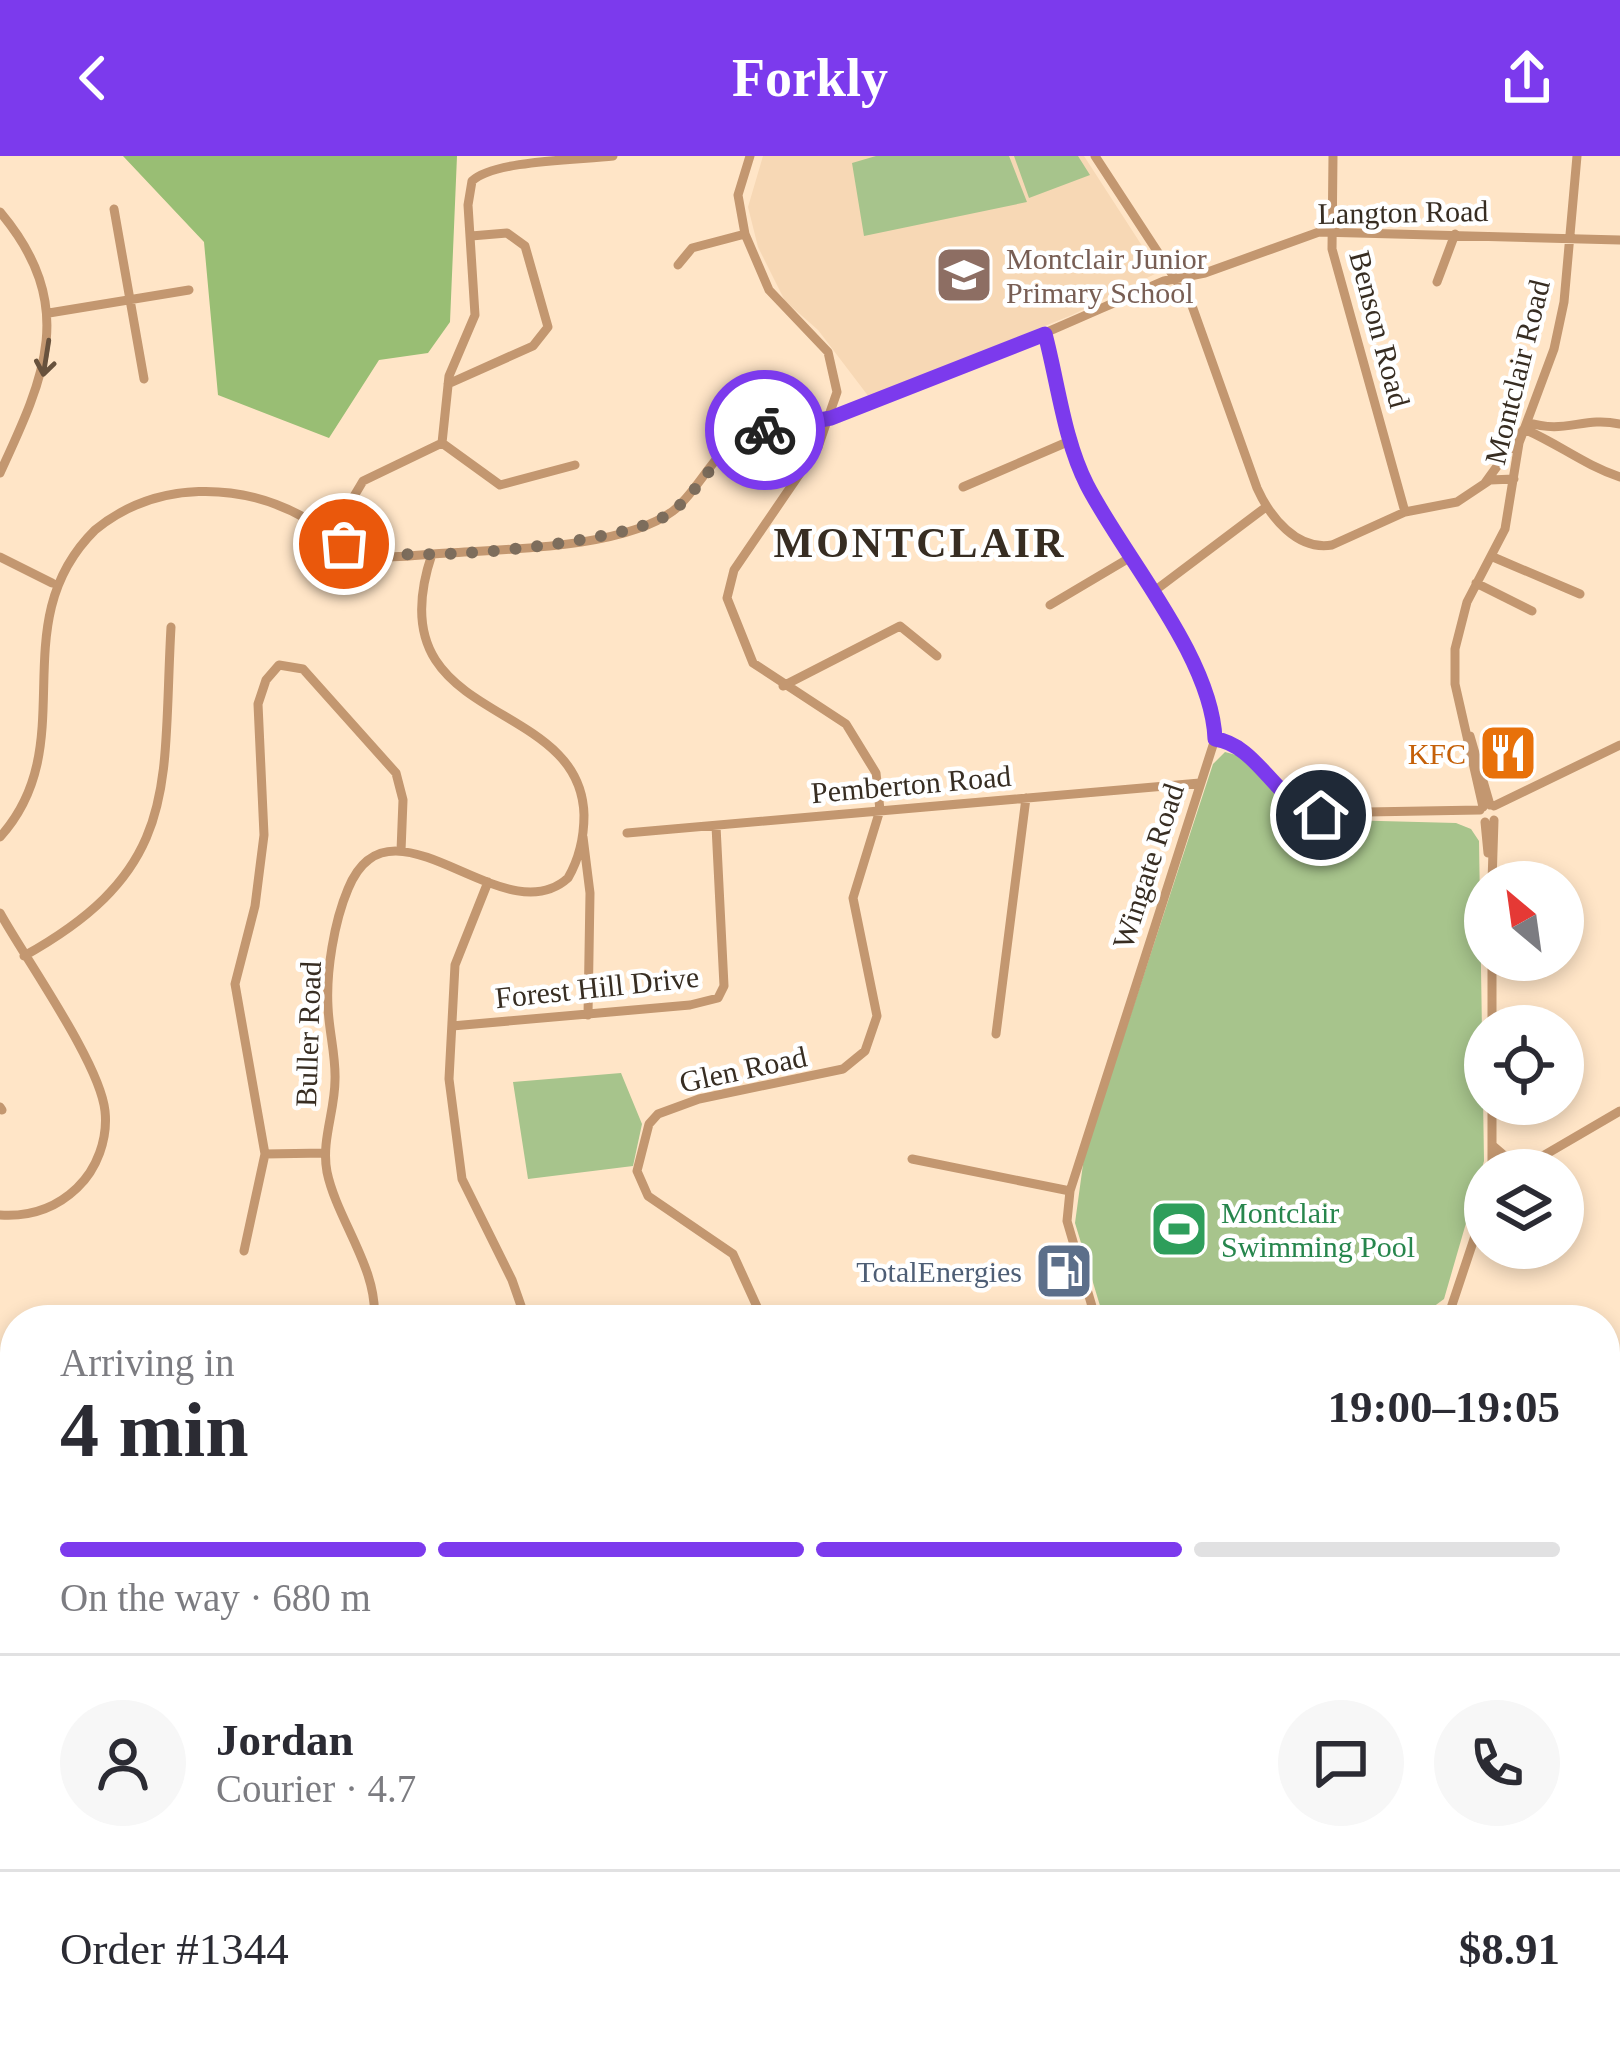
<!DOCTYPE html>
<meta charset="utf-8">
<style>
:root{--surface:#fff;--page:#f7f7f7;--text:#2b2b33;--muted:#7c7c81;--line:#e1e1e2;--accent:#7c3aed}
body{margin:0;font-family:"Times New Roman",serif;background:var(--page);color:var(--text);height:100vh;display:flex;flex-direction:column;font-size:45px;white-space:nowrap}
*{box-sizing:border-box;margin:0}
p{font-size:39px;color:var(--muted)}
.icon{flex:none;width:66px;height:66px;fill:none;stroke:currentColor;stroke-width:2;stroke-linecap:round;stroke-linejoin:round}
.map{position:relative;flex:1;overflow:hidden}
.details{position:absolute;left:0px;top:1149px;width:1620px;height:747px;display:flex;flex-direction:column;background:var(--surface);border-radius:48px 48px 0 0;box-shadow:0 6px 18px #0003}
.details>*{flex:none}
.needle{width:78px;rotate:331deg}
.controls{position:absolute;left:1464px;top:705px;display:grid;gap:24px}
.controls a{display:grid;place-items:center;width:120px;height:120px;border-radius:50%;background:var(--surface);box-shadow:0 6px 18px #0003;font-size:60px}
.pin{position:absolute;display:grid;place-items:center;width:102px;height:102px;color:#fff;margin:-51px;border:6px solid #fff;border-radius:50%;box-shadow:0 3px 12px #0007}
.courier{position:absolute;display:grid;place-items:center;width:120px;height:120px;margin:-60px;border:9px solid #7c3aed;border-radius:50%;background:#fff;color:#222;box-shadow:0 3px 15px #0007}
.overview em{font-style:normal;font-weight:600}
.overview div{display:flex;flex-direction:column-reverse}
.overview{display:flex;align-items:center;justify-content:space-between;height:204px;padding:0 60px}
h1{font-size:78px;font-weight:600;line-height:90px}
.bar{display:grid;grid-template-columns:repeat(4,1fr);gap:18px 12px;align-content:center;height:144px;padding:0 60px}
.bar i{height:15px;border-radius:9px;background:var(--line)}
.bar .active{background:var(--accent)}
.bar p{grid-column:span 4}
.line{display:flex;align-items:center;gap:30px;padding:0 60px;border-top:3px solid var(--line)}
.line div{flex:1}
.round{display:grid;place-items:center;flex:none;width:126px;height:126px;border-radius:63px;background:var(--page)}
header{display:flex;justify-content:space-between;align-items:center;height:156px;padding:0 60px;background:var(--accent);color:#fff;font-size:54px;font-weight:600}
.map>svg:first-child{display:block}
</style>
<header><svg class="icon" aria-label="back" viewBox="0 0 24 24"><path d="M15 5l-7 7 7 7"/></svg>Forkly<svg class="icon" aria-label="share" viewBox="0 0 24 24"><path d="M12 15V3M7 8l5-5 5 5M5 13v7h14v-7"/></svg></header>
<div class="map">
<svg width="1620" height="1895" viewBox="0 0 1620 1895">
<rect width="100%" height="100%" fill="#ffe5c7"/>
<!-- built -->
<path fill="#f7d8b5" d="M763 0H1084L1159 116 1072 159 869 241 818 174 785 145 758 91 748 51Z
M1605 1245 1620 1249V1347L1605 1343Z
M15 1450V1550L0 1535V1459Z"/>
<!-- green -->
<path fill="#a7c48c" d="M876 0H1009L1027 46 864 80 852 7Z
M1014 0H1078L1090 19 1029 42Z
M1225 596 1240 600 1305 663 1456 667 1471 673 1479 685 1484 1005 1444 1143 1425 1157 1117 1163 1101 1153 1075 1067 1084 1001 1213 608Z
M621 917 642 968 633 1010 528 1023 513 926Z"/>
<!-- forest -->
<path fill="#99be74" d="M123 0H457L450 166 428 197 379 204 329 282 218 239 204 86Z"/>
<!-- water -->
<path fill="#759fe1" d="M1190 1054 1199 1082 1168 1093 1159 1065Z"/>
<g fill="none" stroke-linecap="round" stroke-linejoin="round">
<!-- minor -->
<path stroke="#c39770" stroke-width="9" d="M750 0 738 39 745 78 769 134 828 196 837 236 818 291 734 414 727 442 753 507 846 568 876 617 880 654 853 742 877 860 865 895 843 913 699 943 658 958 649 968 637 1015 648 1040 733 1098 763 1164
M1095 0 1191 147 1257 332C1270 361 1297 395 1332 389L1405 356 1457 346 1490 324 1514 323
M1333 0 1332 93 1405 356
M114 53 144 223
M0 56C78 149 45 220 0 317
M678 109 692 92 745 78
M1437 126 1455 78
M49 157 189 134
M1045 178C1057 227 1064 285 1087 329 1125 400 1211 502 1215 583L1070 1035 1067 1065 1096 1164
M448 228 533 190 548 171 525 90 507 77 471 80
M1527 266C1565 279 1582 260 1620 268
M442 287 500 329 575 309
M1485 327 1524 273C1559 288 1584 309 1620 321
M963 331 1072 284
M331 379 363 325 442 287 449 220 475 159 468 49 472 25C494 4 580 4 613 0
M0 401 52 427
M1493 401 1580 438
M1476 427 1532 455
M1153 436 1266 351
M1050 449 1131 401
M783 530 900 470 937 500
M1470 580 1490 649
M1215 583 1237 591 1310 657 1480 654
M1494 650 1620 589
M1483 651 1455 528V493L1467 446 1505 373 1519 287 1554 193 1564 146 1577 0
M1485 666 1488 697
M627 677 1200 627
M0 681C85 587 0 468 95 374 156 324 240 325 307 363 326 374 341 390 361 396 384 404 410 400 433 398 498 393 621 394 673 355 700 334 715 291 748 278 787 263 832 263 871 248 971 211 1067 167 1164 125L1205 117 1319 76 1620 84
M583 681 590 737 588 859
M488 726 455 809 449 923 462 1023 512 1124 526 1164
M1492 726 1494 664
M0 757C26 804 100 907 105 955 108 983 97 1013 77 1032 55 1053 30 1061 0 1059
M24 800C182 712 162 631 171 471
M1492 804V870
M452 870 690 849 718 842 724 830 716 670
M996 878 1026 642
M0 951 2 954
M1493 990 1514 1008 1528 1007
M265 998 325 997
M912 1003 1070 1035
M1492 1014V948
M1519 1014 1620 955
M244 1095 265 998 235 828 255 750 264 679 258 548 266 524 279 509 303 513 396 617 403 644 401 695
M374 1164C379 1114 337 1064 327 1016 321 985 335 955 335 924 336 900 329 876 328 851 326 816 334 766 348 733 391 628 503 781 568 722 579 703 584 681 584 659 581 537 373 572 432 398
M719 1164H918
M1447 1164 1485 1050
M1605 1222 1620 1227
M1605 1233 1620 1238
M0 1252 15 1248
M0 1267 15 1263
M1605 1437 1620 1420
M1605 1453 1620 1435
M0 1628 15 1643
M0 1651 15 1665
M132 1881 137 1895
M151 1881 155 1895
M266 1881 285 1895
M293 1881 312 1895
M482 1881 502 1895
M610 1881 617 1895
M640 1895 667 1881
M857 1895 860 1881
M872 1895 875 1881
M976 1895 979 1881
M1063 1895 1070 1881
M1169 1895 1175 1881
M1545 1895 1546 1881
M1562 1895 1564 1881"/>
<!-- rail -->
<path stroke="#5d5041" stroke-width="3" stroke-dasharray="15 15" stroke-linecap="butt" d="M1405 1895 1407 1881"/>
</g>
<!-- one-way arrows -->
<defs><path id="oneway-shaft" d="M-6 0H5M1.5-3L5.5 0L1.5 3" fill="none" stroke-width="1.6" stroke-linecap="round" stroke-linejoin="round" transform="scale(3)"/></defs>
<use stroke="#68523d" href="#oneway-shaft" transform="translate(46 202) rotate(99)"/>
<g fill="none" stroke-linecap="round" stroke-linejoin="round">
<!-- done -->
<path stroke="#7d6d5c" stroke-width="12" stroke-dasharray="0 21.6" d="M344 388C391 413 614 388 662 362 703 340 716 284 765 274"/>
<!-- route -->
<path stroke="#7c3aed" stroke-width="15" d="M765 274 831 262 1045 178C1058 227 1064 284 1087 329 1124 401 1212 501 1215 583 1259 589 1277 650 1321 659"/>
</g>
<!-- icons -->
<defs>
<g id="school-square" transform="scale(3)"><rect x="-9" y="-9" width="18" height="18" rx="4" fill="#8d6e63" stroke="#fff"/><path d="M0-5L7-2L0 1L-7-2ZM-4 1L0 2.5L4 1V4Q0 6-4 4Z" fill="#fff"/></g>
<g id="restaurant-square" transform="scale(3)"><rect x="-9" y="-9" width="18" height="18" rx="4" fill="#e8710a" stroke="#fff"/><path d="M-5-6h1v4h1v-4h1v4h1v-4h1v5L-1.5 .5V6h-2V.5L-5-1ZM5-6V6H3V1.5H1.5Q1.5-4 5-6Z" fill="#fff"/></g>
<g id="stadium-square" transform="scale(3)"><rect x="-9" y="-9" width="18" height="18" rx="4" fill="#2e9e5b" stroke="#fff"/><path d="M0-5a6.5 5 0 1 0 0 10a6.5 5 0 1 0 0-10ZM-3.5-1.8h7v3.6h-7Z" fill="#fff"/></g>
<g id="fuel-square" transform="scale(3)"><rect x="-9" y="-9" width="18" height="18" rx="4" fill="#5c6f8a" stroke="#fff"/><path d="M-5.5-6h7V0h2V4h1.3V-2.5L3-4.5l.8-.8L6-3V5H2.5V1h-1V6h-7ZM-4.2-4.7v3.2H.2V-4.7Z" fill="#fff"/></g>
</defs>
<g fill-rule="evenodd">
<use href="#school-square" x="964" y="119"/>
<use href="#restaurant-square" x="1508" y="597"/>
<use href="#stadium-square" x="1179" y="1073"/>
<use href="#fuel-square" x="1064" y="1115"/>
</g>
<g text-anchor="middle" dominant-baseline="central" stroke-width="9" stroke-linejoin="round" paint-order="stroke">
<!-- street labels -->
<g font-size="30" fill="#372d22" stroke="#fff">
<text transform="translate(1403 56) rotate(-1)">Langton Road</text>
<text transform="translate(1380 173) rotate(75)">Benson Road</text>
<text transform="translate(1517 216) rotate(-76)">Montclair Road</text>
<text transform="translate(911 628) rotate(-5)">Pemberton Road</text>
<text transform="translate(1148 710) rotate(-72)">Wingate Road</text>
<text transform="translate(597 831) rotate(-6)">Forest Hill Drive</text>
<text transform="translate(308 878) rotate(-88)">Buller Road</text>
<text transform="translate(743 913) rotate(-12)">Glen Road</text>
</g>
<!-- education labels -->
<g font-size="30" fill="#785e54" stroke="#fff" text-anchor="start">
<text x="1006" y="102">Montclair Junior<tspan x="1006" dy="34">Primary School</tspan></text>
</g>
<!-- food labels -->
<g font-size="30" fill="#c56008" stroke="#fff" text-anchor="end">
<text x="1466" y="597">KFC</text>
</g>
<!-- leisure labels -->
<g font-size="30" fill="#27864d" stroke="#fff" text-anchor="start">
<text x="1221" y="1056">Montclair<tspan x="1221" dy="34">Swimming Pool</tspan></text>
</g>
<!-- service labels -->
<g font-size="30" fill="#4e5e75" stroke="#fff" text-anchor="end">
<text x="1022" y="1115">TotalEnergies</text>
</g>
<!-- district labels -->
<g font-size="42" font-weight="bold" letter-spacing="3" fill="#372d22" stroke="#fff">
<text x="920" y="387">MONTCLAIR</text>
</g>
</g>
</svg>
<div class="controls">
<a><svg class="needle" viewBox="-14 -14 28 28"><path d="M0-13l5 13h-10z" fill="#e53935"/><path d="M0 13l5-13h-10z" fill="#7c7c81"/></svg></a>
<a><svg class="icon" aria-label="locate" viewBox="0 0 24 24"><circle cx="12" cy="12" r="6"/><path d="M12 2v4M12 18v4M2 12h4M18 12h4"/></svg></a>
<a><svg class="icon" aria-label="layers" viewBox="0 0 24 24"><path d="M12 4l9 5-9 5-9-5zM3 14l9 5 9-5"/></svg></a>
</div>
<div class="pin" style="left:344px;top:388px;background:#ea580c"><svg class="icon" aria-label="bag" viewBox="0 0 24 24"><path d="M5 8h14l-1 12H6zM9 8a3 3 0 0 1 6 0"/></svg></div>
<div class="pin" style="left:1321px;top:659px;background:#1f2937"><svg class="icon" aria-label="home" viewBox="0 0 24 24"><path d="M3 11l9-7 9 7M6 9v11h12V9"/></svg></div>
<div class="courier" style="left:765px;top:274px"><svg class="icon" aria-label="bike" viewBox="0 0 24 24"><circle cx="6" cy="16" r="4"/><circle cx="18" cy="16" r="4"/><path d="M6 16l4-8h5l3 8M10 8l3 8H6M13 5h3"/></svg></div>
<section class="details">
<div class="overview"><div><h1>4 min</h1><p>Arriving in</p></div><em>19:00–19:05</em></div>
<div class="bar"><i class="active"></i><i class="active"></i><i class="active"></i><i></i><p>On the way · 680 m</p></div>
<div class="line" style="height:216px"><a class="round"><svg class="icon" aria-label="person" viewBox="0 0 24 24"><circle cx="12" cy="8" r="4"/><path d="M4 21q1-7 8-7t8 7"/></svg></a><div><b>Jordan</b><p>Courier · 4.7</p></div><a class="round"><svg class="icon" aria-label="chat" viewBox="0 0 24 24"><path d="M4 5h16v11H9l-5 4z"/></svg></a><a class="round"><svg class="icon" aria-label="phone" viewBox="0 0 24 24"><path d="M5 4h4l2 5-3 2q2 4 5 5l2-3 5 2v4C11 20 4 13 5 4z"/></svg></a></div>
<div class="line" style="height:156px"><div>Order #1344</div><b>$8.91</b></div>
</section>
</div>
